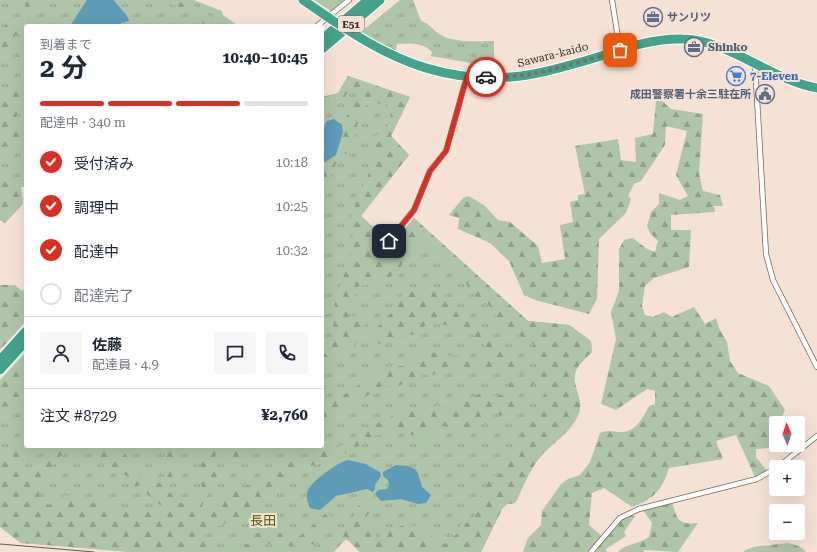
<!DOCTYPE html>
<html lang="ja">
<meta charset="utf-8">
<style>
:root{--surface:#fff;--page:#f6f6f7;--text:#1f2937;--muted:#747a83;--line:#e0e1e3;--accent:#d93025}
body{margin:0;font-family:"Roboto Serif","Noto Sans JP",serif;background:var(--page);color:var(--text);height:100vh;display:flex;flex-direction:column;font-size:15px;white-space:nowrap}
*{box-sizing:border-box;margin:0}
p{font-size:13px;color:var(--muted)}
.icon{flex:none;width:22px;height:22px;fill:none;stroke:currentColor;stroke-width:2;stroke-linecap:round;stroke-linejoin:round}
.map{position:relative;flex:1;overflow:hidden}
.details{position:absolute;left:24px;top:24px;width:300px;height:424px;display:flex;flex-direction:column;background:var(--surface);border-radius:4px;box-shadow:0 4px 16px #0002}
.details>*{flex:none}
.needle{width:26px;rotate:358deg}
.controls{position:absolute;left:769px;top:416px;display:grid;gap:8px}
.controls a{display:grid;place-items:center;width:36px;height:36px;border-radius:4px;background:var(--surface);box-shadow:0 4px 16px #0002;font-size:20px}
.pin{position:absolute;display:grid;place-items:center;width:34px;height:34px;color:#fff;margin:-17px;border-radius:8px;box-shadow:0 2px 6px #0006}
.courier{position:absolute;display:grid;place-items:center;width:40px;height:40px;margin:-20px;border:3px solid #d93025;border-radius:50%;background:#fff;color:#222;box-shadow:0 1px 5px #0007}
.overview em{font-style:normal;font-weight:700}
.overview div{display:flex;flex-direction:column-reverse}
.overview{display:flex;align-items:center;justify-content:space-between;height:68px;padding:0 16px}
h1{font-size:26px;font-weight:700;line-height:30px}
.bar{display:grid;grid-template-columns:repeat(4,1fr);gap:6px 4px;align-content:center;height:48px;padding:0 16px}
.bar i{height:5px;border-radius:3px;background:var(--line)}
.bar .active{background:var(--accent)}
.bar p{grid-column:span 4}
.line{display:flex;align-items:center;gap:10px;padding:0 16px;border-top:1px solid var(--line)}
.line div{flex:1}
.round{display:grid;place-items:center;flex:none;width:42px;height:42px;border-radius:4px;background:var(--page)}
ol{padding:0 16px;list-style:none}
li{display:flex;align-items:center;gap:12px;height:44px}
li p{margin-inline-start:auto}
li .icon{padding:4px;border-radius:50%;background:var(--accent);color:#fff;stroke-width:4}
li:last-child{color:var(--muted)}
li i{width:22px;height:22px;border:2px solid var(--line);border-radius:50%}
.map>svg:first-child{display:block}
</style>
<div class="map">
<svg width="817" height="552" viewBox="0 0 817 552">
<defs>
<pattern id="grass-tufts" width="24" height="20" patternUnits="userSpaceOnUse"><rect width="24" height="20" fill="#afc5a8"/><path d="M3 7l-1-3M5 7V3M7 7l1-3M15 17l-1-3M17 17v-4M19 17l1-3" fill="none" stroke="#8fa089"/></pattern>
<pattern id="forest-firs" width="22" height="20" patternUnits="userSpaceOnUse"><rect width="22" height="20" fill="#afc5a8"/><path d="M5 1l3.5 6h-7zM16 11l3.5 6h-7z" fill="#8fa089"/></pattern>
</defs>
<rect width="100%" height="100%" fill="#f6e2d5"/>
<!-- grass -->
<path fill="url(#grass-tufts)" d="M0 0H194L222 11 223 15 239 26H26V187H21L23 204 5 223 0 220Z
M314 0H344L331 11Z
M400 0H413L421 21C431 24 432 30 441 35 453 43 480 41 494 41V67L431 56 432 52C423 42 409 43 397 44L396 51 381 45 361 32Z
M348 76 410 97 391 136 409 155 361 216 392 244 414 218 528 321 569 325 591 341 592 352C586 358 576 366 575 374 572 386 584 400 579 413 571 433 554 441 541 456 530 469 524 484 517 500L515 503 507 504 502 509 481 552H360L350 542 346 539 334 552H131L21 543 0 527V396L26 364V446H322V97L338 93Z"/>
<!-- forest -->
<path fill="url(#forest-firs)" d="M25 0H43L23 22 19 20 25 10Z
M157 0C176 0 205 4 214 22L209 26H203L202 19 190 10Z
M10 21 25 32 23 35H15L13 49 4 57H0V32Z
M26 39V57L23 62 26 71 22 73H18L12 66Z
M348 76 410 97 391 136 409 155 361 216 392 244 414 218 528 321 569 325 591 341 592 352C586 358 576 366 575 374 572 386 584 400 579 413 571 433 554 441 541 456 530 469 524 484 517 500L515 503 507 504 502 509 481 552H360L350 542 346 539 342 542 339 540 344 532 343 529 353 518 359 505 371 501 374 503 365 520 374 526 375 536 380 539C397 523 407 523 429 529L432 537 444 544 459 532 461 524 469 522 474 517V508L490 479 497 474 503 473 504 449H509L512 451H520C522 438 520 419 533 414L537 416 542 412 547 380C542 379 530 385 527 390L522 391 517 396V400L524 401 521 406 508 408 501 416 490 409 481 416 475 432C469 434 467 438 461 439V433L448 430V427L443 426 425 438 412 435 394 425C371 438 349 454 324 462 310 467 296 468 283 476L286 483 284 487 279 488V495L275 498H267L265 505 261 508 252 507 251 512 248 515 242 509 239 517 204 532 206 547 216 552H131L21 543 0 527V460L9 457 10 448 24 438 25 432 13 422 17 415 26 420V446H32L20 465 24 469 32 471 51 446 68 447C59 458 32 484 41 499 43 501 47 503 49 505L65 495 87 503 103 502 111 504 115 513 120 515C140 501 146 509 168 516V509L160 505 143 491 144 488 140 485 135 487 133 480 113 467H108L85 449 84 446H121C131 463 140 488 164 482L169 473 163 446H179L177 464 167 490 181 503H189L199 500 202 489 200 470 203 446H217L214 465 218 482C210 491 201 501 201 514H203L217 511C218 492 249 484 264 483L267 474 277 467 289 461 308 459 316 451 348 444 362 432 374 425 396 414 405 413 407 407 416 410 436 406 447 407 451 398 455 397 470 401 481 392 484 393 483 397 503 395 513 379 508 370 502 367 486 370 468 368C464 372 429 375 422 375 415 375 403 385 396 387 386 387 382 383 375 391L322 422V409L359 385 362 378 371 377 374 371 381 367 403 366 425 352 446 353 449 356 484 358 490 351 472 334H461L455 325 427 324 414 334 395 338 385 344H380L373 341 371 338 372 333 391 313 395 303 402 295 417 290 423 293 434 291 441 299 447 300 448 305 462 313 496 341C503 343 503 347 504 353L511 351 515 357 512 359 518 367 526 369 524 373 518 372 519 381 524 382 528 375 538 369 540 362C533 359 526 358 527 349L534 345 528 339 503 328 486 301H479L475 294 471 293 459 269 424 240 413 250 407 251C402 277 383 282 359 286L351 305 349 316 360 317 365 321V325C359 332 360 340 354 347L344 348 340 355 335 356 332 361 322 365V352L324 354 330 350 332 341 335 302 353 248 352 213 374 161 372 145 374 136 387 129 392 110 385 104 372 103 363 107 349 151 345 154 340 155C334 169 327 181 322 195V164L326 163 340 139 342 132V125L359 92 350 88 342 102H334L322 113V97L338 93Z
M24 77H26V111L18 112 16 117 26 133V139L0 148V94L13 91V87Z
M660 99 671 109 703 114 699 173 703 191 720 195 723 206H714L715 212 671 215V230H691L689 267 654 278 645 286 642 306 645 315 653 317 664 312 672 317 694 307 705 324 716 318 719 328 727 342 730 361 738 373 769 386 785 410 779 423H776V431L769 448 756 449V457L768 472 755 477 736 435 716 441 723 459 669 468C662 490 654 499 632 507L604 488 592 493 589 525 604 538C612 529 621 514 635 516L624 532 626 536 606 549 607 552H523L528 538 541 525 542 511 561 484 568 479 580 475 590 462 600 433C607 430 613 432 619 432 636 433 642 419 649 406L655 404V391L647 389 616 410 601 404 616 339 611 312 619 291V249L624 240 633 238 647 249 655 252 658 241 650 233 647 226 651 212 659 204V193L680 200 688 196 676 175 687 131 666 126 665 145 641 181 634 184 628 196 631 199 626 213 599 239 597 299 589 314 535 300 524 295 509 261 490 243 458 229 459 218 449 215 464 197 469 196 485 206 498 220 510 222 538 246 542 263 565 259 560 225 573 222 570 202 578 200V195L585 194 575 146 618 139 621 160 636 162 635 138 653 134 656 100Z
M7 180 21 187 23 204 5 223 0 220V181Z
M0 285H15L22 291 26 288V321L0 350Z
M26 352V414L0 404V380Z
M229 446H248L235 461 229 465 224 460Z
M672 502C677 520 678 525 698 523L678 552 644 550V552H618C625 544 639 544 649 537L652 523 643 510Z
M327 512 334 519 308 537 309 540 314 539V544L301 547 264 543 269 552H230L231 545 241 542 249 545 248 540 258 533 272 532 300 536Z
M787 543C793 544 802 546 806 552H743C753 544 773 546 787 543Z"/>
<!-- water -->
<path fill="#5d9bb7" d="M87 0H114C118 7 127 13 129 21L122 23 119 26H70Z
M334 119 342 125 343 132 336 155 322 164V130L327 121Z
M348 460 365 464 380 472 381 476 375 485V489L373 492 367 489 336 496 320 510 310 508C308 503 305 496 308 490 312 481 338 462 348 460Z
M396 465 408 466 415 469 418 473 422 487 431 495 426 503 418 504 401 499 381 501 375 494 378 490 387 489 389 485 388 480 383 476V472Z"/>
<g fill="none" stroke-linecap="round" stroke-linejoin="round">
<!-- street casing -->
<g stroke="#77665a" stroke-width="6">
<path id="street" d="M612 0 620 50
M317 26 349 0
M755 64 766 254 773 280 817 367
M389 241 414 210 430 171 446 151 467 76
M778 467 817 436
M591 552 620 518 639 509 757 479 776 468"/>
</g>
<!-- highway casing -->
<g stroke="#fff" stroke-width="11">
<path id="highway" d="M303 0 332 20
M351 32C401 64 451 82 511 77 537 75 563 67 588 60 618 51 650 38 682 39 727 39 771 80 817 88
M322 39 368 0
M322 49 380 0
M0 360 26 331
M0 370 26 341"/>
</g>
<!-- street -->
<use href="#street" stroke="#fff" stroke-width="4.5"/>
<!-- highway -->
<use href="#highway" stroke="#44a38a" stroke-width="9"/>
<!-- rail -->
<path stroke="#645a53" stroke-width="1" d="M0 544 94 552"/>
<!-- highway-bridge casing -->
<g stroke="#fff" stroke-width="11" stroke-linecap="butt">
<path id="highway-bridge" d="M332 20 351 32"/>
</g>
<!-- highway-bridge -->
<use href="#highway-bridge" stroke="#44a38a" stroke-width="9"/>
</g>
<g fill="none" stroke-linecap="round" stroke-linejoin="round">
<!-- done -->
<path stroke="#7a6e66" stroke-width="4" stroke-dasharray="0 7.2" d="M486 77C532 79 576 63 620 50"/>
<!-- route -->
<path stroke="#d93025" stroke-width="5" d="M389 241 414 210 430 171 446 151 467 76 486 77"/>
</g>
<!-- icons -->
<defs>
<g id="office-ring" transform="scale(1)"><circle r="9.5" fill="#f6e2d5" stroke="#5c6f8a" stroke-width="1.5"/><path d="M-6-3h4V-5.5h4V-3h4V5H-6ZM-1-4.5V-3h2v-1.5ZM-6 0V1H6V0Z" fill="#5c6f8a"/></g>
<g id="supermarket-ring" transform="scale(1)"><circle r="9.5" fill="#f6e2d5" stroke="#3f7fe0" stroke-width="1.5"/><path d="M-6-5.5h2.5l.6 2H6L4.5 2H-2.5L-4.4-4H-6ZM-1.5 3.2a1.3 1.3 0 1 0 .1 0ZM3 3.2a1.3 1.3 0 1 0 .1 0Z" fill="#3f7fe0"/></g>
<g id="civic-ring" transform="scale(1)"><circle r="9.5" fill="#f6e2d5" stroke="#5c6f8a" stroke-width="1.5"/><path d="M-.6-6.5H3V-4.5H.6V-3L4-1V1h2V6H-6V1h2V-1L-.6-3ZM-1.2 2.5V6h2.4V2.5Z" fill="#5c6f8a"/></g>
</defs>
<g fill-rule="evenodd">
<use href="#office-ring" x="653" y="17"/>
<use href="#office-ring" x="694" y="47"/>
<use href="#supermarket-ring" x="736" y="76"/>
<use href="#civic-ring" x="765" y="94"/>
</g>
<g text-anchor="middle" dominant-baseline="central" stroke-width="4" stroke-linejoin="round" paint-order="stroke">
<!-- shield labels -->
<rect fill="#f6e2d5" stroke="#70655e" stroke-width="1" x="338" y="16" width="26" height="16" rx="3"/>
<g font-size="10" font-weight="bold" fill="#37302b">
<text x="351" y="24">E51</text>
</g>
<!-- service labels -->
<g font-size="11" font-weight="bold" fill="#4e5e75" stroke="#f6e2d5" text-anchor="start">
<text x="667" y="17">サンリツ</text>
<text x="708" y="47">Shinko</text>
<text x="751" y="94" text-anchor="end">成田警察署十余三駐在所</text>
</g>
<!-- street labels -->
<g font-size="11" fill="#37302b" stroke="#f6e2d5">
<text transform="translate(553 55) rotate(-14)">Sawara-kaido</text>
</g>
<!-- shop labels -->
<g font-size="11" font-weight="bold" fill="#366cbe" stroke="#f6e2d5" text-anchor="start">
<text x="750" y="76">7-Eleven</text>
</g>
<!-- quarter labels -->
<g font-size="13" fill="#4d5802" stroke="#f6e2d5">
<text x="263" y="520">長田</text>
</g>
</g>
</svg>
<div class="controls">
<a><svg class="needle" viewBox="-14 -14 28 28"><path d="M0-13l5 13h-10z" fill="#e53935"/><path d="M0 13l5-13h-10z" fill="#747a83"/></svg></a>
<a>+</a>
<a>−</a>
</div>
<div class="pin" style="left:620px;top:50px;background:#ea580c"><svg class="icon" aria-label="bag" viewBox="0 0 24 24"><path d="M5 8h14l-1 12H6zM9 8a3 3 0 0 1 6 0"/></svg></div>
<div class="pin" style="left:389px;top:241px;background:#1f2937"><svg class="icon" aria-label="home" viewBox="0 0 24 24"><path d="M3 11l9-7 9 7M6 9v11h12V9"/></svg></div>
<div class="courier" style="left:486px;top:77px"><svg class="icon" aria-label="car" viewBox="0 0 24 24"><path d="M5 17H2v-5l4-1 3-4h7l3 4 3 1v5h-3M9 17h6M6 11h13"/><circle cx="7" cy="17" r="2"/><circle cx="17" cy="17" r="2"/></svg></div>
<section class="details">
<div class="overview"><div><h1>2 分</h1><p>到着まで</p></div><em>10:40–10:45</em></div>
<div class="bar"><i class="active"></i><i class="active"></i><i class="active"></i><i></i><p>配達中 · 340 m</p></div>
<ol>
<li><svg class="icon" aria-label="check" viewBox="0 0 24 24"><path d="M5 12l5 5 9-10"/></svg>受付済み<p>10:18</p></li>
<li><svg class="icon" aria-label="check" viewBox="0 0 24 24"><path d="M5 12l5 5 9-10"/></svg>調理中<p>10:25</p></li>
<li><svg class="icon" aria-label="check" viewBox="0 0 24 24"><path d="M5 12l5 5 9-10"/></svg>配達中<p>10:32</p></li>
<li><i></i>配達完了</li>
</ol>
<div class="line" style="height:72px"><a class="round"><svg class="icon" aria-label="person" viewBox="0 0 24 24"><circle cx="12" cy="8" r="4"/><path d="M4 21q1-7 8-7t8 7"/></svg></a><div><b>佐藤</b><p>配達員 · 4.9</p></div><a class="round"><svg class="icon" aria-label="chat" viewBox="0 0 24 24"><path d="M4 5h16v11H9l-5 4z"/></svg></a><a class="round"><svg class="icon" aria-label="phone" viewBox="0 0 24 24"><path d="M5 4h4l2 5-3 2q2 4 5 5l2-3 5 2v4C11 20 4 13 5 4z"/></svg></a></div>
<div class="line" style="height:52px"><div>注文 #8729</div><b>¥2,760</b></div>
</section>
</div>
